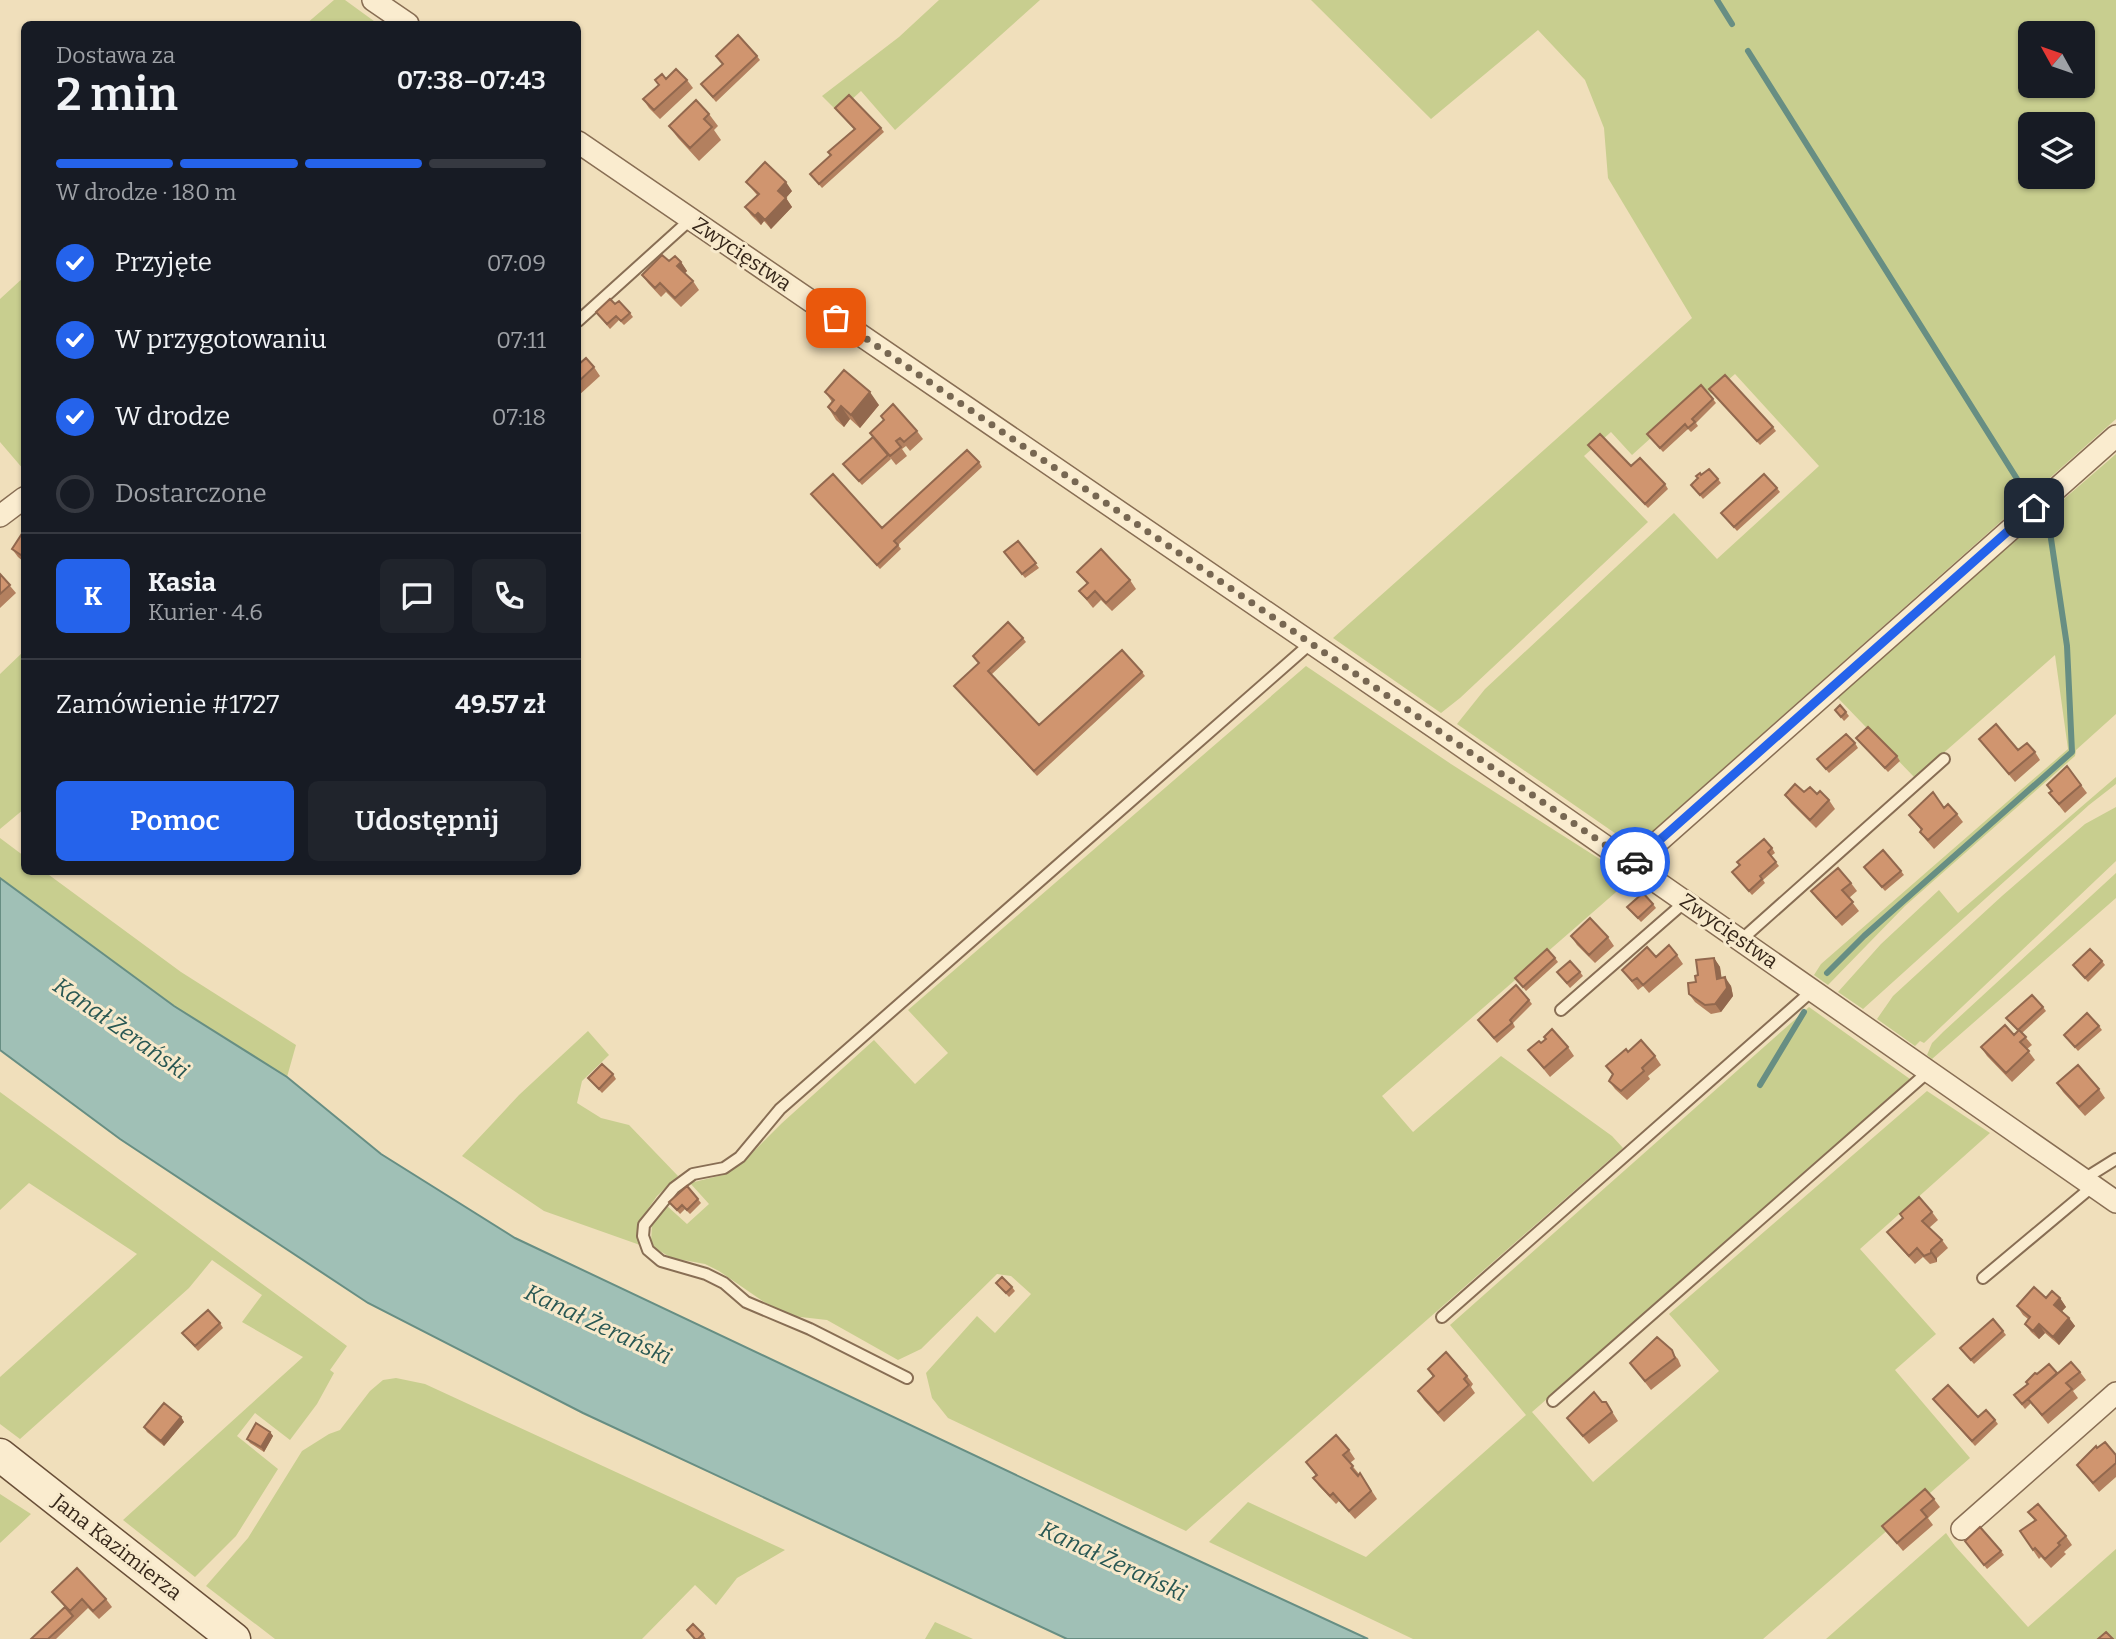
<!DOCTYPE html>
<html lang="pl">
<meta charset="utf-8">
<style>
:root{--surface:#171b24;--page:#20242c;--text:#f1f3f6;--muted:#9ea1a6;--line:#363941;--accent:#2563eb}
body{margin:0;font-family:Bitter,serif;background:var(--page);color:var(--text);height:100vh;display:flex;flex-direction:column;font-size:26px;white-space:nowrap}
*{box-sizing:border-box;margin:0}
p{font-size:23px;color:var(--muted)}
.icon{flex:none;width:38px;height:38px;fill:none;stroke:currentColor;stroke-width:2;stroke-linecap:round;stroke-linejoin:round}
.map{position:relative;flex:1;overflow:hidden}
.side{position:absolute;left:21px;top:21px;width:560px;height:854px;display:flex;flex-direction:column;background:var(--surface);border-radius:10px;box-shadow:0 2px 5px #0004}
.side>*{flex:none}
.needle{width:46px;rotate:310deg}
.tools{position:absolute;left:2018px;top:21px;display:grid;gap:14px}
.tools a{display:grid;place-items:center;width:77px;height:77px;border-radius:10px;background:var(--surface);box-shadow:0 2px 5px #0004;font-size:35px}
.pin{position:absolute;display:grid;place-items:center;width:60px;height:60px;color:#fff;margin:-30px;border-radius:14px;box-shadow:0 4px 10px #0006}
.courier{position:absolute;display:grid;place-items:center;width:70px;height:70px;margin:-35px;border:5px solid #2563eb;border-radius:50%;background:#fff;color:#222;box-shadow:0 2px 9px #0007}
.summary em{font-style:normal;font-weight:600}
.summary div{display:flex;flex-direction:column-reverse}
.summary{display:flex;align-items:center;justify-content:space-between;height:119px;padding:0 35px}
h1{font-size:46px;font-weight:600;line-height:52px}
.bar{display:grid;grid-template-columns:repeat(4,1fr);gap:10px 7px;align-content:center;height:84px;padding:0 35px}
.bar i{height:9px;border-radius:5px;background:var(--line)}
.bar .selected{background:var(--accent)}
.bar p{grid-column:span 4}
.line{display:flex;align-items:center;gap:18px;padding:0 35px;border-top:2px solid var(--line)}
.line div{flex:1}
.round{display:grid;place-items:center;flex:none;width:74px;height:74px;border-radius:10px;background:var(--page)}
ol{padding:0 35px;list-style:none}
li{display:flex;align-items:center;gap:21px;height:77px}
li p{margin-inline-start:auto}
li .icon{padding:7px;border-radius:50%;background:var(--accent);color:#fff;stroke-width:4}
li:last-child{color:var(--muted)}
li i{width:38px;height:38px;border:4px solid var(--line);border-radius:50%}
.action{display:flex;gap:14px;margin-top:auto;padding:14px 35px}
.action a{flex:1;height:80px;border-radius:10px;background:var(--accent);color:#fff;font-size:28px;font-weight:600;line-height:80px;text-align:center}
.action a+a{background:var(--page);color:var(--text)}
.map>svg:first-child{display:block}
</style>
<div class="map">
<svg width="2116" height="1639" viewBox="0 0 2116 1639">
<rect width="100%" height="100%" fill="#f0dfbb"/>
<!-- green -->
<path fill="#c8ce8f" fill-rule="evenodd" d="M334 0H345L378 24H306Z
M939 0H1040L895 130 861 91 838 112 822 96 899 37Z
M1311 0H2116V419L1635 847 1457 724 1485 689 1674 513 1717 559 1819 466 1735 374 1712 394 1704 390 1632 455 1611 432 1584 456 1648 522 1460 698 1441 713 1333 638 1692 318 1608 178 1604 128 1585 80 1538 30 1431 119ZM2030 33H2082V86H2030ZM2030 124H2082V177H2030Z
M24 277V470L0 442V299Z
M2116 454V714L2076 750 2075 756 1905 906 1828 985 1814 975 1821 964 2068 749 2055 655 1915 778 1836 696Z
M24 651V809L0 829V674Z
M1306 666 1451 764 1631 879 1382 1096 1413 1132 1501 1056 1612 1136 1623 1148 1186 1531 948 1418 932 1398 926 1373 977 1316 995 1333 1031 1294 1011 1276 997 1274 921 1349 898 1360 827 1320 792 1316 764 1302 719 1271 705 1264 672 1258 656 1249 651 1243 652 1223 666 1205 687 1224 709 1204 690 1183 723 1175 747 1158 782 1123 874 1040 915 1084 948 1053 908 1010Z
M2116 777V784L2089 805 1863 1009 1838 992 1881 944 1939 890 1958 913Z
M2116 807V861L1924 1043 1920 1041 1915 1046 1877 1019 1893 996 2002 896 2085 824Z
M0 838 24 856V872H45L181 972 296 1045 287 1077 174 1006 0 878Z
M2116 873V898L1932 1059 1927 1055 1932 1043 1943 1032Z
M1809 1007 1910 1079 1712 1255 1532 1412 1593 1482 1719 1371 1669 1314 1927 1091 1990 1133 1860 1249 1936 1334 1895 1370 1970 1458 1763 1639H1413L1209 1542 1248 1502 1366 1557 1526 1415 1450 1325Z
M588 1031 609 1055 582 1081 577 1103 601 1118 629 1125 678 1176 657 1196 639 1222 640 1245 544 1211 462 1156 519 1095Z
M0 1092 347 1346 330 1370 334 1373 317 1404 290 1440 255 1413 237 1436 278 1469 236 1536 195 1577 123 1520 303 1357 242 1322 262 1295 212 1260 189 1288 20 1439 0 1424V1377L137 1254 29 1183 0 1210Z
M396 1378 425 1384 785 1550 737 1578 716 1605 695 1585 642 1639H275L206 1586 248 1538 302 1451 329 1434 340 1430 370 1391 383 1380Z
M0 1494 31 1514 0 1543Z
M1946 1533 1955 1546 2028 1627 2116 1549V1639H1826Z
M935 1622 973 1639H925Z"/>
<!-- water -->
<path fill="#a0c0b6" stroke="#678e83" stroke-width="2" d="M0 878 174 1006 287 1077 381 1154 515 1238 1128 1528 1368 1639H1067L583 1413 368 1303 120 1139 0 1050Z"/>
<g fill="none" stroke-linecap="round" stroke-linejoin="round">
<!-- stream -->
<path stroke="#678e83" stroke-width="6" d="M1717 0 1732 24
M1748 51 2024 490
M1827 973 1864 936 2072 752 2067 646 2050 532
M1760 1085 1804 1012"/>
<!-- lane casing -->
<g stroke="#886e54" stroke-width="14">
<path id="lane" d="M578 321 691 219
M1741 940 1944 759
M1561 1010 1686 901
M2084 1179 2116 1159
M1983 1278 2093 1186
M1442 1317 1813 990
M907 1378 810 1329 746 1302 724 1283 706 1274 661 1261 648 1250 643 1236 644 1225 674 1188 693 1174 724 1168 740 1157 780 1109 1311 643
M1553 1401 1929 1071"/>
</g>
<!-- street casing -->
<g stroke="#886e54" stroke-width="24">
<path id="street" d="M373 0 408 24
M578 142 1440 731 2116 1202
M0 516 24 498
M1633 864 2116 436
M1962 1529 2116 1393"/>
</g>
<!-- secondary casing -->
<g stroke="#694f38" stroke-width="35">
<path id="secondary" d="M0 1455 234 1639"/>
</g>
<!-- lane -->
<use href="#lane" stroke="#faeccf" stroke-width="10"/>
<!-- street -->
<use href="#street" stroke="#faeccf" stroke-width="21"/>
<!-- secondary -->
<use href="#secondary" stroke="#faeccf" stroke-width="32"/>
</g>
<!-- wall -->
<path fill="#b3805f" d="M716 56H757L760 60 716 102 701 84 723 64Z
M666 79 687 80 693 88 660 119 649 108 643 99 659 85 655 80Z
M835 108 881 128 884 132 822 188 810 174 831 156 828 152 854 129Z
M709 114 718 126 714 130 721 140 699 161 678 138 669 126Z
M746 182 792 191 786 198 792 207 771 229 764 221 761 225 751 215 745 207 757 195Z
M669 261 681 262 687 271 685 273 693 281 699 290 681 307 666 292 661 297 648 283 642 275Z
M615 304 630 313 633 317 624 325 619 320 610 329 596 312Z
M578 365 594 367 600 376 578 396Z
M1709 389 1773 427 1776 431 1760 445Z
M825 392 879 405 860 428 850 419 844 427 836 420 828 407 832 402Z
M1713 399 1716 403 1696 423 1698 426 1691 432 1688 429 1663 452 1647 434Z
M881 416 917 431 923 439 910 451 906 446 902 449 907 456 896 465 889 456 891 459 862 485 843 464 873 437 884 421Z
M1588 445 1665 484 1668 489 1648 508Z
M979 462 982 467 898 545 901 549 880 569 811 494 882 528Z
M1701 475 1718 479 1721 483 1703 499 1691 485Z
M1777 488 1780 492 1737 531 1721 513Z
M24 533V562L18 557 12 549Z
M1018 541 1039 568 1025 578 1004 552Z
M1077 572 1130 580 1136 589 1112 611 1101 600 1093 608 1079 591 1087 584Z
M0 574 16 593 0 608Z
M1023 638 1026 642 991 675 1039 725 1142 672 1145 676 1037 776 954 686 979 663 973 656Z
M1835 710 1846 712 1849 716 1844 721Z
M1856 738 1897 756 1900 761 1888 772Z
M1979 739 2018 750 2035 752 2040 760 2015 782Z
M1855 743 1858 748 1829 773 1817 759Z
M2067 766 2087 793 2065 813 2049 793 2052 792 2047 785Z
M1804 792 1817 794 1829 800 1835 809 1816 828 1791 803 1785 795Z
M1944 808 1957 814 1963 822 1934 849 1926 840 1920 832 1921 830 1909 815Z
M1772 848 1775 853 1771 856 1779 866 1763 880 1765 883 1752 895 1732 872Z
M1864 867 1901 871 1904 875 1885 891Z
M1851 883 1857 891 1849 898 1859 911 1842 926 1817 899 1811 891Z
M1653 904 1656 908 1641 922 1627 907Z
M1571 936 1608 937 1614 946 1595 963 1577 945Z
M1677 955 1683 964 1649 993 1643 986 1638 990 1622 970 1656 957Z
M1555 958 1558 962 1526 991 1515 978Z
M1714 958 1720 967 1721 978 1731 986 1733 996 1721 1012 1711 1014 1695 1002 1689 994 1696 982Z
M2102 961 2105 965 2088 982 2073 965Z
M1557 972H1580L1583 976 1570 988Z
M1529 1000 1532 1004 1513 1023 1515 1027 1497 1043 1478 1020Z
M2043 1007 2046 1011 2022 1033 2032 1045 2027 1049 2035 1060 2012 1082 1987 1056 1981 1047 2014 1035 2018 1031 2006 1018Z
M2099 1026 2102 1030 2078 1051 2064 1035Z
M1541 1043 1568 1047 1574 1056 1550 1077 1528 1050Z
M1628 1052 1655 1056 1661 1065 1648 1076 1650 1079 1627 1100 1615 1089 1609 1081 1613 1075 1606 1066Z
M613 1074 616 1079 602 1093 588 1078Z
M2057 1083 2099 1089 2105 1098 2085 1116 2063 1092Z
M698 1199 701 1203 690 1214 685 1209 680 1214 669 1202Z
M1932 1212 1938 1220 1929 1228 1942 1240 1948 1248 1937 1258V1262L1930 1264 1923 1257 1915 1264 1893 1240 1887 1232 1903 1218 1900 1214Z
M996 1283 1012 1287 1015 1291 1009 1297Z
M2046 1298H2060L2066 1307 2062 1311 2069 1318 2075 1326 2059 1345 2045 1333 2039 1339 2031 1332 2025 1324 2028 1319 2023 1315 2017 1306Z
M220 1323 223 1328 198 1351 182 1333Z
M2003 1331 2006 1335 1974 1364 1960 1348Z
M1657 1337 1678 1359 1681 1366 1651 1390 1630 1363Z
M1428 1369 1467 1376 1473 1384 1471 1387 1475 1393 1444 1422 1424 1400 1418 1391 1433 1377Z
M2080 1372 2086 1380 2073 1391 2078 1398 2048 1424 2031 1403 2025 1409 2014 1395 2028 1384 2057 1374Z
M1933 1399 1978 1417 1995 1420 1998 1424 1975 1446Z
M1602 1402H1606L1618 1421 1589 1444 1567 1418Z
M181 1417 184 1422 164 1446 147 1432 144 1427Z
M270 1432 273 1436 264 1452 250 1443 247 1439Z
M1349 1450 1355 1459 1350 1463 1359 1474 1360 1473 1377 1499 1355 1519 1339 1501 1336 1504 1319 1486 1313 1478 1316 1476 1306 1462Z
M2116 1455V1477L2099 1492 2077 1465Z
M1934 1499 1940 1507 1928 1518 1933 1525 1903 1551 1882 1526Z
M2028 1512 2066 1536 2072 1545 2064 1552 2066 1554 2051 1568 2041 1557 2039 1559 2020 1531 2035 1521Z
M1968 1545 2001 1551 2004 1555 1987 1569Z
M52 1592 106 1599 112 1607 99 1619 88 1608 56 1639H31L65 1607Z
M687 1630 703 1634 706 1639H694Z"/>
<!-- shaded-wall -->
<path fill="#92684e" d="M786 182 792 191 784 200 778 191Z
M786 198 792 207 771 229 765 220Z
M758 213 764 221 761 225 755 216Z
M681 262 687 271 683 275 677 266Z
M870 392 879 405 860 428 851 415Z
M841 406 850 419 844 427 835 414Z
M1714 958 1720 967 1723 987 1717 979Z
M1725 977 1731 986 1733 996 1721 1012 1715 1004Z
M1931 1250 1937 1258V1262L1931 1253Z
M2060 1298 2066 1307 2060 1313 2054 1305Z
M2069 1318 2075 1326 2059 1345 2053 1337Z
M2039 1324 2045 1333 2039 1339 2033 1331Z
M181 1417 184 1422 164 1446 161 1441Z
M270 1432 273 1436 264 1452 261 1447Z"/>
<!-- building -->
<path fill="#d0956f" stroke="#92684e" stroke-width="2" d="M738 35 757 56 713 97 701 84 723 64 716 56Z
M676 69 687 80 654 110 643 99 659 85 655 80 662 74 666 79Z
M849 95 881 128 819 184 810 174 831 155 828 152 855 129 835 108Z
M696 100 709 114 704 119 712 127 690 148 669 126Z
M765 162 786 182 778 191 786 198 765 220 758 213 755 216 745 207 759 194 746 182Z
M662 255 669 261 675 256 681 262 677 266 693 281 675 298 660 283 655 288 642 275Z
M610 299 615 304 619 301 630 313 621 321 616 316 607 324 596 312Z
M586 358 594 367 578 382V365Z
M844 370 870 392 851 415 841 406 835 414 828 407 834 400 825 392Z
M1725 375 1773 427 1757 441 1709 389Z
M1701 385 1713 399 1692 419 1695 422 1688 428 1685 424 1660 448 1647 434Z
M893 404 917 431 904 442 900 438 896 441 901 447 890 456 870 433 884 420 881 416Z
M1600 434 1631 466 1640 458 1665 484 1645 504 1588 445Z
M873 437 888 455 859 481 843 464Z
M967 450 979 462 894 541 898 545 877 565 811 494 833 474 882 528Z
M1709 469 1718 479 1700 495 1691 485 1698 478 1696 476 1700 473 1701 475Z
M1764 474 1777 488 1734 527 1721 513Z
M23 532 24 533V557L12 549Z
M1018 541 1036 563 1022 574 1004 552Z
M1101 549 1130 580 1106 603 1095 591 1087 599 1079 591 1088 583 1077 572Z
M0 574 10 585 0 594Z
M1008 622 1023 638 988 671 1039 725 1122 650 1142 672 1034 771 954 686 979 663 973 656Z
M1840 705 1846 712 1841 717 1835 710Z
M1996 724 2018 750 2027 743 2035 752 2009 774 1979 739Z
M1868 727 1897 756 1885 768 1856 738Z
M1846 734 1855 743 1826 769 1817 759Z
M2067 766 2081 785 2059 804 2049 793 2052 791 2047 785Z
M1795 784 1804 792 1810 787 1817 794 1820 791 1829 800 1810 820 1785 795Z
M1933 792 1944 808 1948 804 1957 814 1928 840 1920 832 1922 829 1909 815Z
M1764 839 1772 848 1768 852 1776 862 1760 876 1762 879 1749 891 1732 872 1740 865 1737 862Z
M1883 850 1901 871 1882 887 1864 867Z
M1838 868 1851 883 1842 890 1853 902 1836 918 1811 891Z
M1643 893 1653 904 1638 918 1627 907Z
M1590 918 1608 937 1589 955 1571 936Z
M1669 945 1677 955 1643 985 1637 978 1632 981 1622 970 1647 947 1656 957Z
M1547 949 1555 958 1523 987 1515 978Z
M2090 949 2102 961 2085 978 2073 965Z
M1714 958 1717 979 1725 977 1727 988 1715 1004 1705 1005 1689 994 1688 983 1696 982 1695 976 1698 975 1696 960Z
M1570 961 1580 972 1567 983 1557 972Z
M1516 985 1529 1000 1510 1020 1512 1023 1494 1038 1478 1020Z
M2032 995 2043 1007 2018 1030 2006 1018Z
M2087 1013 2099 1026 2075 1047 2064 1035Z
M2005 1025 2014 1035 2019 1030 2026 1037 2020 1042 2029 1051 2006 1073 1981 1047Z
M1552 1029 1568 1047 1544 1068 1528 1050 1539 1041 1541 1043 1546 1039 1544 1037Z
M1641 1040 1655 1056 1642 1068 1644 1071 1621 1091 1609 1081 1613 1074 1606 1066 1626 1049 1628 1052Z
M602 1064 613 1074 599 1089 588 1078Z
M2078 1065 2099 1089 2079 1107 2057 1083Z
M687 1186 698 1199 687 1210 682 1205 677 1210 669 1202Z
M1919 1197 1932 1212 1922 1221 1942 1240 1931 1250V1253L1924 1256 1917 1248 1909 1256 1887 1232 1903 1218 1900 1214Z
M1002 1277 1012 1287 1006 1293 996 1283Z
M2034 1287 2046 1298 2052 1291 2060 1298 2054 1305 2069 1318 2053 1337 2039 1324 2033 1331 2025 1324 2030 1317 2017 1306Z
M208 1310 220 1323 195 1346 182 1333Z
M1993 1319 2003 1331 1971 1360 1960 1348Z
M1657 1337 1672 1350 1675 1358 1645 1381 1630 1363Z
M1446 1352 1467 1376 1464 1379 1469 1385 1438 1413 1418 1391 1434 1376 1428 1369Z
M2071 1362 2080 1372 2066 1383 2072 1389 2042 1415 2028 1399Z
M2049 1364 2057 1373 2022 1404 2014 1395 2028 1384 2026 1382 2035 1373 2037 1374Z
M1948 1385 1978 1417 1986 1410 1995 1420 1972 1441 1933 1399Z
M1594 1392 1602 1402H1606L1612 1412 1583 1436 1567 1418Z
M164 1403 181 1417 161 1441 144 1427Z
M256 1423 270 1432 261 1447 247 1439Z
M1336 1435 1349 1450 1343 1455 1353 1466 1351 1468 1358 1476 1360 1473 1371 1491 1349 1511 1333 1493 1330 1496 1313 1478 1317 1475 1306 1462Z
M2105 1442 2116 1455V1463L2093 1483 2077 1465 2096 1446 2097 1448Z
M1925 1489 1934 1499 1921 1510 1927 1517 1897 1543 1882 1526Z
M2038 1504 2066 1536 2058 1543 2060 1545 2045 1559 2035 1548 2033 1550 2020 1531 2036 1520 2028 1512Z
M1980 1527 2001 1551 1984 1565 1965 1541Z
M77 1568 106 1599 93 1611 82 1599 70 1611 52 1592Z
M65 1607 73 1616 48 1639H31Z
M693 1624 703 1634 698 1639H695L687 1630Z
M2106 1632 2113 1639H2098Z"/>
<g fill="none" stroke-linecap="round" stroke-linejoin="round">
<!-- done -->
<path stroke="#776752" stroke-width="7" stroke-dasharray="0 12.6" d="M836 318 1633 864 1635 862"/>
<!-- route -->
<path stroke="#2563eb" stroke-width="9" d="M1635 862 2034 508"/>
</g>
<g text-anchor="middle" dominant-baseline="central" stroke-width="6" stroke-linejoin="round" paint-order="stroke">
<!-- street labels -->
<g font-size="21" fill="#36271a" stroke="#f7e9cb">
<text transform="translate(742 254) rotate(34)">Zwycięstwa</text>
<text transform="translate(1729 931) rotate(35)">Zwycięstwa</text>
<text transform="translate(117 1547) rotate(38)">Jana Kazimierza</text>
</g>
<!-- water labels -->
<g font-size="23" font-style="italic" fill="#285753" stroke="#f7e9cb">
<text transform="translate(121 1028) rotate(35)">Kanał Żerański</text>
<text transform="translate(598 1324) rotate(25)">Kanał Żerański</text>
<text transform="translate(1113 1561) rotate(25)">Kanał Żerański</text>
</g>
</g>
</svg>
<div class="tools">
<a><svg class="needle" viewBox="-14 -14 28 28"><path d="M0-13l5 13h-10z" fill="#e53935"/><path d="M0 13l5-13h-10z" fill="#9ea1a6"/></svg></a>
<a><svg class="icon" aria-label="layers" viewBox="0 0 24 24"><path d="M12 4l9 5-9 5-9-5zM3 14l9 5 9-5"/></svg></a>
</div>
<div class="pin" style="left:836px;top:318px;background:#ea580c"><svg class="icon" aria-label="bag" viewBox="0 0 24 24"><path d="M5 8h14l-1 12H6zM9 8a3 3 0 0 1 6 0"/></svg></div>
<div class="pin" style="left:2034px;top:508px;background:#1f2937"><svg class="icon" aria-label="home" viewBox="0 0 24 24"><path d="M3 11l9-7 9 7M6 9v11h12V9"/></svg></div>
<div class="courier" style="left:1635px;top:862px"><svg class="icon" aria-label="car" viewBox="0 0 24 24"><path d="M5 17H2v-5l4-1 3-4h7l3 4 3 1v5h-3M9 17h6M6 11h13"/><circle cx="7" cy="17" r="2"/><circle cx="17" cy="17" r="2"/></svg></div>
<section class="side">
<div class="summary"><div><h1>2 min</h1><p>Dostawa za</p></div><em>07:38–07:43</em></div>
<div class="bar"><i class="selected"></i><i class="selected"></i><i class="selected"></i><i></i><p>W drodze · 180 m</p></div>
<ol>
<li><svg class="icon" aria-label="check" viewBox="0 0 24 24"><path d="M5 12l5 5 9-10"/></svg>Przyjęte<p>07:09</p></li>
<li><svg class="icon" aria-label="check" viewBox="0 0 24 24"><path d="M5 12l5 5 9-10"/></svg>W przygotowaniu<p>07:11</p></li>
<li><svg class="icon" aria-label="check" viewBox="0 0 24 24"><path d="M5 12l5 5 9-10"/></svg>W drodze<p>07:18</p></li>
<li><i></i>Dostarczone</li>
</ol>
<div class="line" style="height:126px"><b class="round" style="background:var(--accent);color:#fff">K</b><div><b>Kasia</b><p>Kurier · 4.6</p></div><a class="round"><svg class="icon" aria-label="chat" viewBox="0 0 24 24"><path d="M4 5h16v11H9l-5 4z"/></svg></a><a class="round"><svg class="icon" aria-label="phone" viewBox="0 0 24 24"><path d="M5 4h4l2 5-3 2q2 4 5 5l2-3 5 2v4C11 20 4 13 5 4z"/></svg></a></div>
<div class="line" style="height:91px"><div>Zamówienie #1727</div><b>49.57 zł</b></div>
<div class="action"><a>Pomoc</a><a>Udostępnij</a></div>
</section>
</div>
